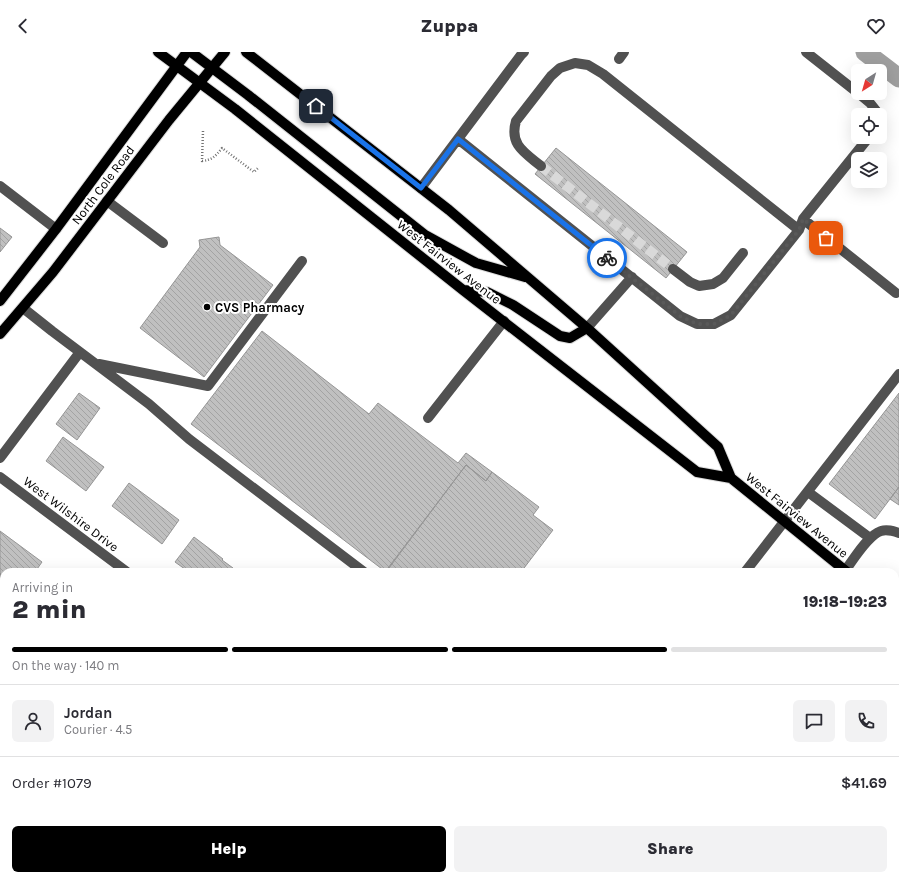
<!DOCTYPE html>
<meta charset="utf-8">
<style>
:root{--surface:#fff;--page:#f2f2f3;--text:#2b2b33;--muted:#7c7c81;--line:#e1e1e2;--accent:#000}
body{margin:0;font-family:Karla,sans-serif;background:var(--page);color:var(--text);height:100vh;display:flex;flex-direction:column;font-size:15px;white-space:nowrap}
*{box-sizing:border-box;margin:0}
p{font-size:13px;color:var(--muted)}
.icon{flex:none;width:22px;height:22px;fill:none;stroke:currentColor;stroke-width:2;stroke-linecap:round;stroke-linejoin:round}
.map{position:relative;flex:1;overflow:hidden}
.panel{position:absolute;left:0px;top:516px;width:899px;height:312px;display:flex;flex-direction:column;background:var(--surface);border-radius:12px 12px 0 0;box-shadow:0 4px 16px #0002}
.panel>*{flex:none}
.needle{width:26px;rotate:217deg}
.fabs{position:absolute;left:851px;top:12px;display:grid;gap:8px}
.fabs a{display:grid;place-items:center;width:36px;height:36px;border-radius:6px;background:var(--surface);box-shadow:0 4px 16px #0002;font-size:20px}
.pin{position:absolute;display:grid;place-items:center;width:34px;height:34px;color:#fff;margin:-17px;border-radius:8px;box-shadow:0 2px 6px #0006}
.courier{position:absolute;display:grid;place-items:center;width:40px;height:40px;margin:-20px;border:3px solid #1a73e8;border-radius:50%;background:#fff;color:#222;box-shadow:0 1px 5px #0007}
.overview em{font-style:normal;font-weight:800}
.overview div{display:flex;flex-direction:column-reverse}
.overview{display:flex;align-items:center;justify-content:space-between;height:68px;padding:0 12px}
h1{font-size:26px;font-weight:800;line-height:30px}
.bar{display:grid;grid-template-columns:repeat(4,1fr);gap:6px 4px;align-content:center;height:48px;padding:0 12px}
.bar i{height:5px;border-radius:3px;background:var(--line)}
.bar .current{background:var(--accent)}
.bar p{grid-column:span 4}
.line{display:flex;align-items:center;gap:10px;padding:0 12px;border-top:1px solid var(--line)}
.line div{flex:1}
.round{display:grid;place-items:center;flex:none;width:42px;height:42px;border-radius:6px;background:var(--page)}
.primary-button{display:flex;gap:8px;margin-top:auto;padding:8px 12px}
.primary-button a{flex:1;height:46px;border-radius:6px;background:var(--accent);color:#fff;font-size:16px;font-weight:800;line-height:46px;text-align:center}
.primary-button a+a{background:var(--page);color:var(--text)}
header{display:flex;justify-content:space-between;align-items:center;height:52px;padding:0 12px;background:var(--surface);font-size:18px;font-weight:800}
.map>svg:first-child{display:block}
</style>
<header><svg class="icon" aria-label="back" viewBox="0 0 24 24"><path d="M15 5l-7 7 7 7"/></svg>Zuppa<svg class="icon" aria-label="heart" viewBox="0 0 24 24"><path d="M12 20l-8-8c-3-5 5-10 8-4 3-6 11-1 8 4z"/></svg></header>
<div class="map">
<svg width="899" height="828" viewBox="0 0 899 828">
<defs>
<pattern id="building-back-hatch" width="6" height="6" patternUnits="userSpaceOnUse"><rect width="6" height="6" fill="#c0c0c0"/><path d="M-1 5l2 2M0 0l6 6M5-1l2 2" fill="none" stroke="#a3a3a3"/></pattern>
</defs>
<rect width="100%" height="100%" fill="#fff"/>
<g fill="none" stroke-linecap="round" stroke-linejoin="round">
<!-- canal -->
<path stroke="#9f9f9f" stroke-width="19" d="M865 0 899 26"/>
</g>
<!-- building -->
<path fill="url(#building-back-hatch)" stroke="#959595" d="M556 96 687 200 666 226 535 122Z
M0 176 12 185 0 200Z
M219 185 220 193 273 233 204 325 140 276 200 195 199 188Z
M262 279 369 362 378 351 458 411 466 401 492 420 486 429 466 413 386 520 191 372Z
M79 341 100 356 77 388 56 372Z
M899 341V435L875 467 829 432Z
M63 385 104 415 86 439 46 409Z
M466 413 486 429 492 420 539 455 533 463 553 478 521 520H385Z
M129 431 179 468 162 492 112 454Z
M899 435V453L890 447Z
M0 479 42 510 35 520H4V538L0 535V523L1 522 0 521Z
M194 485 223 507 222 508 233 516 230 520H189L175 510Z
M0 628 4 631V687L0 684Z
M899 749V828H840L843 824H895V755Z
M28 824H63L68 828H25Z
M449 824H472L471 828H462Z
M493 824H533L534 828H494Z
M626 824H664L663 828H640L625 826Z"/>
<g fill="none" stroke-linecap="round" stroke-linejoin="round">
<!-- minor-tunnel -->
<path stroke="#d9d9d9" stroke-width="10" stroke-dasharray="10 5" stroke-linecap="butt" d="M541 114 673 217"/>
<!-- major casing -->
<g stroke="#dbdbdb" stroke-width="12">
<path id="major" d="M158 0 235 57 463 238 697 420 731 426 847 520
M191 0 248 43 425 183 476 211 525 225
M246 0 449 158 587 276 718 395 731 426
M463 238 487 240 513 253 560 284 570 286 587 276
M0 249 56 177 187 0
M0 282 53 220 169 68 225 0
M895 559 899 562"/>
</g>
<!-- path -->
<path stroke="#737373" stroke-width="2.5" stroke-dasharray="1 2" stroke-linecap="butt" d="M203 79 202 109C212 108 216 104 222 96L254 120 258 116"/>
<!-- minor -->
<path stroke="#515151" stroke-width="10" d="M806 0 858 41
M619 7 624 0
M858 41 870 51 878 61V63
M458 87 680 264 697 272H714L731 263 799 178 803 167 869 85
M541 114C525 101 509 93 516 69L551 24 560 16 575 11 588 13 603 22 799 178
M0 134 56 177
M421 136 521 3 524 0
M107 149 163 191
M803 167 896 241
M673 217 690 230 699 234 713 232 723 226 743 201
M23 256 52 279 149 352 189 387 364 520
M587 276 632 225
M99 312 208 334 302 209
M428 366 504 269
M0 406 80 300
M0 425 127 520
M808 440 870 486
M845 519C853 508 868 483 881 479 887 477 893 479 899 481
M745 520 899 322
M895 654 899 657
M895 708 899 703
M895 723 899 726
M0 733 4 737
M0 802 4 797
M580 824V828
M783 824 788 828
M300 828 301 824
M806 828 809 824"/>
<!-- major -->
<use href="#major" stroke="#000" stroke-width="10"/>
</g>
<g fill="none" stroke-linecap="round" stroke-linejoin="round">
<!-- done -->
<path stroke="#595959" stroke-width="4" stroke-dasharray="0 7.2" d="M607 206 680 264 697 272H714L731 263 799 178 803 167 826 186"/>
<!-- route -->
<path stroke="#1a73e8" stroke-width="5" d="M316 54 421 136 458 87 607 206"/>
</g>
<!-- markers -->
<circle fill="#000" stroke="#fff" stroke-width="1.5" cx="207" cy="255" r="4"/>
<g text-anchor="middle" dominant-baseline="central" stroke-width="4" stroke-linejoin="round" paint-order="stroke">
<!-- street labels -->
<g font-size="13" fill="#000" stroke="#fff">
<text transform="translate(103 133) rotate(-53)">North Cole Road</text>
<text transform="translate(449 210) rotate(38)">West Fairview Avenue</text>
<text transform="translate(71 462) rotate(37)">West Wilshire Drive</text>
<text transform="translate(797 463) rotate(39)">West Fairview Avenue</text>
</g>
<!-- poi labels -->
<g font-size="13" font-weight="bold" fill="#000" stroke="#fff" text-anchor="start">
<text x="215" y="255">CVS Pharmacy</text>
</g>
</g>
</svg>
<div class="fabs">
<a><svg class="needle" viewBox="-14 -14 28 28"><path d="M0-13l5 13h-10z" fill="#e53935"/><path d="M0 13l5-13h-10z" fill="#7c7c81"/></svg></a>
<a><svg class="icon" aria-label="locate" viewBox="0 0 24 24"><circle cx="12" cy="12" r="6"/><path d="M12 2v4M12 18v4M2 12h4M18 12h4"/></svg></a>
<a><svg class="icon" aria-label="layers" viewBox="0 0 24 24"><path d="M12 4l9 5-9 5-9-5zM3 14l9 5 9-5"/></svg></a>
</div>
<div class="pin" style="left:826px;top:186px;background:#ea580c"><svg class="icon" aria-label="bag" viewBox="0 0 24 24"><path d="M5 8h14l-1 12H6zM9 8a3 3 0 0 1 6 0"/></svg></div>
<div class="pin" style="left:316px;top:54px;background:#1f2937"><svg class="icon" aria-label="home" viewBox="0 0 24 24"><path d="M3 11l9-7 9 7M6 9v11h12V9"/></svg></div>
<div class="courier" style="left:607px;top:206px"><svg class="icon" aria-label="bike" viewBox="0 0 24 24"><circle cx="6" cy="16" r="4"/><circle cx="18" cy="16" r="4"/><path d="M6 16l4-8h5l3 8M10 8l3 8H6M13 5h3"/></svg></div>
<section class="panel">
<div class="overview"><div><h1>2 min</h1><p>Arriving in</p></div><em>19:18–19:23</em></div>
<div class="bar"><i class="current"></i><i class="current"></i><i class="current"></i><i></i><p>On the way · 140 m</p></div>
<div class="line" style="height:72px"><a class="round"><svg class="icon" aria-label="person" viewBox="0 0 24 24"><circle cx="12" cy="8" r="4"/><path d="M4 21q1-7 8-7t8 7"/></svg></a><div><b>Jordan</b><p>Courier · 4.5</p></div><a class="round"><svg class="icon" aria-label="chat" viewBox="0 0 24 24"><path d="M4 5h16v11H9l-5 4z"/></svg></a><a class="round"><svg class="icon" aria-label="phone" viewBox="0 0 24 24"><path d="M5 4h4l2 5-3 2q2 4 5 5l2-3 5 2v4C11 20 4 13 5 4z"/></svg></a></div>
<div class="line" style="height:52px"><div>Order #1079</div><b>$41.69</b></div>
<div class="primary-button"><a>Help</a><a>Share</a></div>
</section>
</div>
